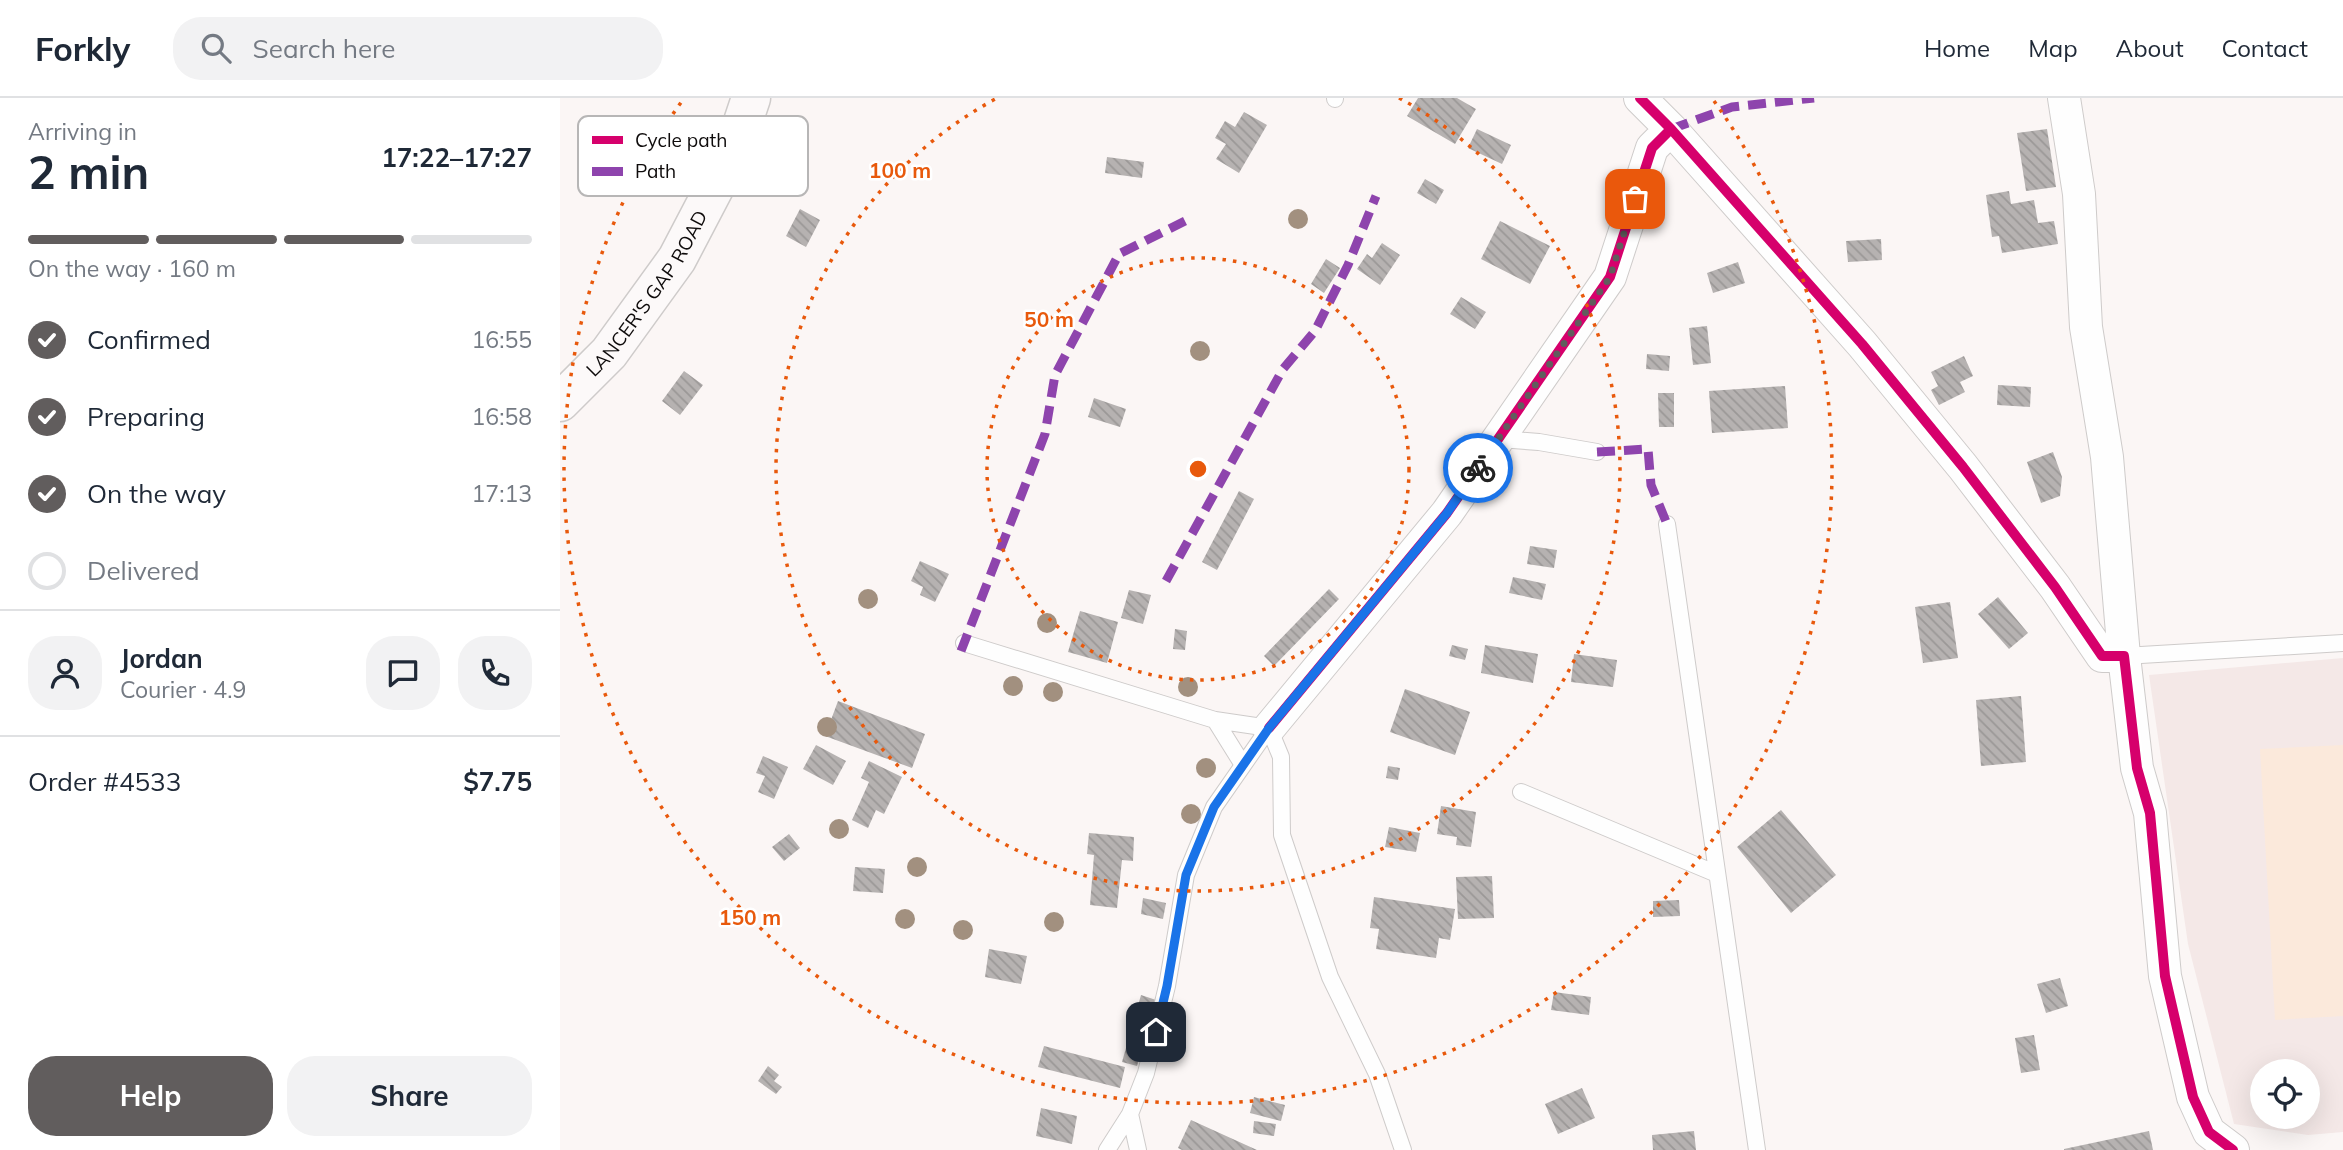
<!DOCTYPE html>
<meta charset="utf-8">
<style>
:root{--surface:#fff;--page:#f2f2f3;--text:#1f2937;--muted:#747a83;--line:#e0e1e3;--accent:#615d5d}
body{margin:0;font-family:Mulish,sans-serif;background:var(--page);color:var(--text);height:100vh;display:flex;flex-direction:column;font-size:26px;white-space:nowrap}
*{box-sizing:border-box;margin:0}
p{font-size:23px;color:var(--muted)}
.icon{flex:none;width:38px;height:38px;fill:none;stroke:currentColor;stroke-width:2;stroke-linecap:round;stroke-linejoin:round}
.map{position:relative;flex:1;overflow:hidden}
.sheet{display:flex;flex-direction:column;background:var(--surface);width:560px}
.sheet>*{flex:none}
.fabs{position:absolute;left:1690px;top:961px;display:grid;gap:14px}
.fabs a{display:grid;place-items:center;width:70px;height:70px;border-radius:50%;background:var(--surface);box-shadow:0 7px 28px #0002;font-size:35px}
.pin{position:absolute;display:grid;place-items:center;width:60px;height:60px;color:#fff;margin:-30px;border-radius:14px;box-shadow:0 4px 10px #0006}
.courier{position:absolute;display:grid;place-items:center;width:70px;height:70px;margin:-35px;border:5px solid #1a73e8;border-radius:50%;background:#fff;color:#222;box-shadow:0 2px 9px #0007}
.head em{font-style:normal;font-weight:700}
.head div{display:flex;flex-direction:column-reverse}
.head{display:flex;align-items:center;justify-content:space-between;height:119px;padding:0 28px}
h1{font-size:46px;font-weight:700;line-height:52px}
.bar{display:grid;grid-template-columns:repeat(4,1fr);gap:10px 7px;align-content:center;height:84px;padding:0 28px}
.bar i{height:9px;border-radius:5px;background:var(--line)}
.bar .on{background:var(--accent)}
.bar p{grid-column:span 4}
.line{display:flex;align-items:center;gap:18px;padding:0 28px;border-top:2px solid var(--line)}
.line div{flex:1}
.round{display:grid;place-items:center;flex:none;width:74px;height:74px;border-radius:28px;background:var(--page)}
ol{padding:0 28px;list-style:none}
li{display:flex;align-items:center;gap:21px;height:77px}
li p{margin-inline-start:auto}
li .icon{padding:7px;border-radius:50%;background:var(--accent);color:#fff;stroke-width:4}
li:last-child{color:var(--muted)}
li i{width:38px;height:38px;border:4px solid var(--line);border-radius:50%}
.cta{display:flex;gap:14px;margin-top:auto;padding:14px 28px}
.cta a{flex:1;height:80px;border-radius:28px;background:var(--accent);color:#fff;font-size:28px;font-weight:700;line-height:80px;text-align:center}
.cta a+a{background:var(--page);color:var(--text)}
header{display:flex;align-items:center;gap:42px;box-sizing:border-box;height:98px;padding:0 35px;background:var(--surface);border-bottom:2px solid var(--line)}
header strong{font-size:33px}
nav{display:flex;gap:38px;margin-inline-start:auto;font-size:24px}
.search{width:490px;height:63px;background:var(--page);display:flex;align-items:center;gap:18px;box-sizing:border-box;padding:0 24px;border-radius:28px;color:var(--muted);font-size:26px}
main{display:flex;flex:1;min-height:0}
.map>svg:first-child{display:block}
</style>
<header>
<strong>Forkly</strong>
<div class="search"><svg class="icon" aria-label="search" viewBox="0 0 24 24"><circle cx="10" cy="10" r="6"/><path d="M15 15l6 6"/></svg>Search here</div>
<nav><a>Home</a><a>Map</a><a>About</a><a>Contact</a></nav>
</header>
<main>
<section class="sheet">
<div class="head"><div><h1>2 min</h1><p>Arriving in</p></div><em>17:22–17:27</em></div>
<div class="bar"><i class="on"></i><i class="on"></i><i class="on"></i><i></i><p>On the way · 160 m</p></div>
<ol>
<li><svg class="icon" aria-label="check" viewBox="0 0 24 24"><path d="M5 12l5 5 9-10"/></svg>Confirmed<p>16:55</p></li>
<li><svg class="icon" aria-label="check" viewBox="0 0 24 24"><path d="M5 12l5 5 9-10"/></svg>Preparing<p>16:58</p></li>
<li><svg class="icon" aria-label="check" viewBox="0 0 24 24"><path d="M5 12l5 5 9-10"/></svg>On the way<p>17:13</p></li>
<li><i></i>Delivered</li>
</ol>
<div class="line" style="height:126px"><a class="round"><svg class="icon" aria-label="person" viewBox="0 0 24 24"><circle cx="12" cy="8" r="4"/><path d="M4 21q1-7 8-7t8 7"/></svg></a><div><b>Jordan</b><p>Courier · 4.9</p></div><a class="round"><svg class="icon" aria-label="chat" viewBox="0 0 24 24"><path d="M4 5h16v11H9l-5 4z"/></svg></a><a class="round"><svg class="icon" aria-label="phone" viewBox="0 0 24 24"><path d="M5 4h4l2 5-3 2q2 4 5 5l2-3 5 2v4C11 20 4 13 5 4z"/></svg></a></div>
<div class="line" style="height:91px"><div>Order #4533</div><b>$7.75</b></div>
<div class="cta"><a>Help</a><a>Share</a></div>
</section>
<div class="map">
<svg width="1783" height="1052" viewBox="0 0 1783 1052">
<defs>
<pattern id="building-back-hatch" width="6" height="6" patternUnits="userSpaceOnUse" patternTransform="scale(1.75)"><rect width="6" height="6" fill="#b6b2b1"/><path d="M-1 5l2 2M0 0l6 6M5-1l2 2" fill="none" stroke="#9b9897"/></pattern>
</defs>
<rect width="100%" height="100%" fill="#fbf6f5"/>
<!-- built -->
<path fill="#f4e8e7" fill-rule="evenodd" d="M1783 560V1034L1748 1037 1674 1026 1628 846 1589 577ZM1703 973H1748V1018H1703Z"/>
<!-- garden -->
<path fill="#fbe9db" d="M1783 647V918L1715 922 1700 651Z"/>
<!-- building -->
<path fill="url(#building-back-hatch)" d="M858 0H897L916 11 895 46 847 18Z
M684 14 707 27 679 75 656 61 666 46 655 40 665 23 675 29Z
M917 31 951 47 942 66 908 50Z
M1487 31 1496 89 1466 93 1457 35Z
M547 59 584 64 582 80 545 75Z
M865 81 884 92 876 106 857 95Z
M1449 93 1451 106 1474 102 1478 125 1494 123 1498 146 1442 155 1439 138 1432 139 1426 97Z
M240 111 260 122 246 149 226 138Z
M940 123 990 148 970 186 921 161Z
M1321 141 1322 162 1288 164 1286 143Z
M822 145 840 157 820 187 797 171 807 156 812 160Z
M766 161 780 170 764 195 751 186Z
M1178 164 1185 185 1153 195 1147 175Z
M901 199 926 214 915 231 890 216Z
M1147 228 1151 265 1133 267 1129 230Z
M1087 256 1110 258 1109 273 1086 271Z
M1404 258 1413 278 1400 284 1405 294 1379 307 1371 292 1378 288 1371 274Z
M124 273 143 287 120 317 102 303Z
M1438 287 1471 289 1470 309 1437 307Z
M1225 288 1228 330 1152 335 1149 293Z
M1098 295H1114V329H1099Z
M534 300 566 311 560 329 528 319Z
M1493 354 1502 379 1500 398 1481 405 1467 364Z
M679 393 694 401 657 472 642 464Z
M970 448 997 452 994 470 967 466Z
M360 463 389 476 375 504 360 497 363 489 351 483Z
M953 479 986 486 982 502 949 495Z
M769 491 779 501 714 568 704 558Z
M569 492 591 497 583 526 561 520Z
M1438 499 1468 535 1449 551 1418 516Z
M1390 504 1398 560 1363 565 1355 509Z
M520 513 558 524 547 565 508 554Z
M615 531 627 533 625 552 613 551Z
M892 547 908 551 905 562 889 558Z
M925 547 978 556 973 585 921 575Z
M1014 556 1057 562 1053 589 1011 584Z
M845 591 910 614 895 657 830 634Z
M1461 598 1466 664 1421 668 1416 602Z
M278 603 365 636 352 670 265 638Z
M256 647 286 663 273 687 243 671Z
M203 658 228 669 214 701 198 694 205 678 196 675Z
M309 663 342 679 324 716 316 712 308 730 292 722 309 684 301 680Z
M828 668 840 670 838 682 826 680Z
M881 708 916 714 911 749 896 747 897 739 877 736Z
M1221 712 1276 777 1231 815 1177 749Z
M829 729 860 735 856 754 825 749Z
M529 735 574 739 573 763 562 762 557 810 530 807 534 757 527 756Z
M229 736 240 750 224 763 212 749Z
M295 769 325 771 323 795 293 793Z
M932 778 934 820 898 821 896 779Z
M814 799 895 811 890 842 879 840 876 860 816 851 819 831 810 830Z
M583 800 606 805 603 821 581 816Z
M1119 802 1120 818 1093 819V803Z
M429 851 467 858 461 886 425 879Z
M1500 880 1508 908 1486 915 1477 886Z
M994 894 1031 899 1029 917 991 912Z
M581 897 596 902 577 968 562 964Z
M1474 937 1480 972 1461 975 1455 940Z
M484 948 565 969 560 990 478 969Z
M208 968 219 977 214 983 222 989 216 996 198 983Z
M1022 990 1035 1020 998 1036 985 1006Z
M694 999 725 1007 721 1023 690 1015Z
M481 1010 517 1018 512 1046 476 1038Z
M631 1022 697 1052H622L618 1050Z
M694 1023 716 1026 714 1038 693 1035Z
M1134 1033 1136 1052H1093L1092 1037Z
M1589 1033 1593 1052H1504V1051Z"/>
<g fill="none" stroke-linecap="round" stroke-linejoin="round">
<!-- lane casing -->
<g stroke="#cecbca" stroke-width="18">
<path id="lane" d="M775 1V0
M939 341 979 344 1037 354
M1107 426 1197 1052
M404 545 655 622 683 667
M1564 558 1783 545
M655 622 709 630
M709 630 721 659 722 737 770 879 817 976 843 1052
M961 694 1157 776
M570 1016 578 1052
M547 1052 570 1016 586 975 607 888 626 777 654 709 709 630"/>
</g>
<!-- street casing -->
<g stroke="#cecbca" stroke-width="34">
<path id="street" d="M1080 0 1111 31 1302 246 1403 369 1495 489 1542 558H1564L1577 670 1590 715 1605 878 1633 999 1649 1034 1673 1052
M1504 0 1519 96 1526 229 1547 359 1564 558
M709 630 887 415 1050 179 1092 50 1111 31"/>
</g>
<!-- secondary casing -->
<g stroke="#cecbca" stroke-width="41">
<g id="secondary">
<path id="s1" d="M0 304 49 255 117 161 173 54 191 0"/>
</g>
</g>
<!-- lane -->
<use href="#lane" stroke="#fefefe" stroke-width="16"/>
<!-- street -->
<use href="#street" stroke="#fefefe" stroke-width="32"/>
<!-- secondary -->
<use href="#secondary" stroke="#fcf9f9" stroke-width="38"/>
<!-- quiet -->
<path stroke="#8e44ad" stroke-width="9" stroke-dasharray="18 9" stroke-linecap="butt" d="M1111 31 1172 9 1254 0
M1037 354 1088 351 1091 387 1107 426
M606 483 723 271 755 233 788 167 816 98
M401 553 485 336 495 277 559 156 625 123"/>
<!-- cycleway casing -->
<g stroke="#fff" stroke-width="15">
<path id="cycleway" d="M1080 0 1111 31 1302 246 1403 369 1495 489 1542 558H1564L1577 670 1590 715 1605 878 1633 999 1649 1034 1673 1052
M709 630 887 415 1050 179 1092 50 1111 31"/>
</g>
<!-- cycleway -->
<use href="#cycleway" stroke="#d6006c" stroke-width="10"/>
</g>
<!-- trees -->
<g fill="#a2907f">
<circle cx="738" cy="121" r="10"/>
<circle cx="640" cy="253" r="10"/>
<circle cx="308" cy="501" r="10"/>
<circle cx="487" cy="525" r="10"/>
<circle cx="453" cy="588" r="10"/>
<circle cx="628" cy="589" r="10"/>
<circle cx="493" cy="594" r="10"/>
<circle cx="267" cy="629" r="10"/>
<circle cx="646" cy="670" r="10"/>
<circle cx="631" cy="716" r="10"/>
<circle cx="279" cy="731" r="10"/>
<circle cx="357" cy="769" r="10"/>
<circle cx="345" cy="821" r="10"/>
<circle cx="494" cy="824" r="10"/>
<circle cx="403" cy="832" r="10"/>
</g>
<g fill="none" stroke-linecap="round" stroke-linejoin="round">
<!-- done -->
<path stroke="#615d5d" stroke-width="7" stroke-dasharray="0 12.6" d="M918 370 1050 179 1075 101"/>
<!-- route -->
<path stroke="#1a73e8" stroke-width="9" d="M596 934 607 888 626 777 654 709 709 630 887 415 918 370"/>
</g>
<!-- distance rings -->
<g fill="none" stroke="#e8590c" stroke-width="3.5" stroke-dasharray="3.5 7">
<circle cx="638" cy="371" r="211"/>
<path d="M839 0A422 422 0 1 1 437 0"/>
<path d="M1154 3A634 634 0 1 1 122 3"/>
</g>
<g text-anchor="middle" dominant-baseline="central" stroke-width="5" stroke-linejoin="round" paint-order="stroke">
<!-- street labels -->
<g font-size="19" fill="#0e0b0b" stroke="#fff">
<text stroke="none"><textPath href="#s1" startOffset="140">LANCER'S GAP ROAD</textPath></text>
</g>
</g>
<!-- legend -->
<rect x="18" y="18" width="230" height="80" rx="10" fill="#fff" stroke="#b7b6b6" stroke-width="2"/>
<rect x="32" y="38" width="31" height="8" fill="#d6006c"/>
<rect x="32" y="69" width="31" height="9" fill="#8e44ad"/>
<g font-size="19" fill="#0e0b0b">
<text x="75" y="49">Cycle path</text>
<text x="75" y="80">Path</text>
</g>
<circle cx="638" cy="371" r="10" fill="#e8590c" stroke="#fff" stroke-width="3.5"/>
<g font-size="21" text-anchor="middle" font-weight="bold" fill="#e8590c" stroke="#fff" stroke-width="5" stroke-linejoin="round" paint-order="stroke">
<text x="340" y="80">100 m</text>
<text x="489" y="229">50 m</text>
<text x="190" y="827">150 m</text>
</g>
</svg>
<div class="fabs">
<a><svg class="icon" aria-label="locate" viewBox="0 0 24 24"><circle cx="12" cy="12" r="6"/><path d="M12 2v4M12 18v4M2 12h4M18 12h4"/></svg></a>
</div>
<div class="pin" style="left:1075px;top:101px;background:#ea580c"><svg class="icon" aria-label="bag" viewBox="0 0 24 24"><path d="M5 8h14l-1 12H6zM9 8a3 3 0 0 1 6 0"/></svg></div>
<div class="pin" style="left:596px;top:934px;background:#1f2937"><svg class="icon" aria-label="home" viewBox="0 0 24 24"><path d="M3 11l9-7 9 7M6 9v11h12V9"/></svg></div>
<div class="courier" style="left:918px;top:370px"><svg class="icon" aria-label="bike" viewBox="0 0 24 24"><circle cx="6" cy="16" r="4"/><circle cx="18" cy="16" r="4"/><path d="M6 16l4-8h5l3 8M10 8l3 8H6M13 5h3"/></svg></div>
</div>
</main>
